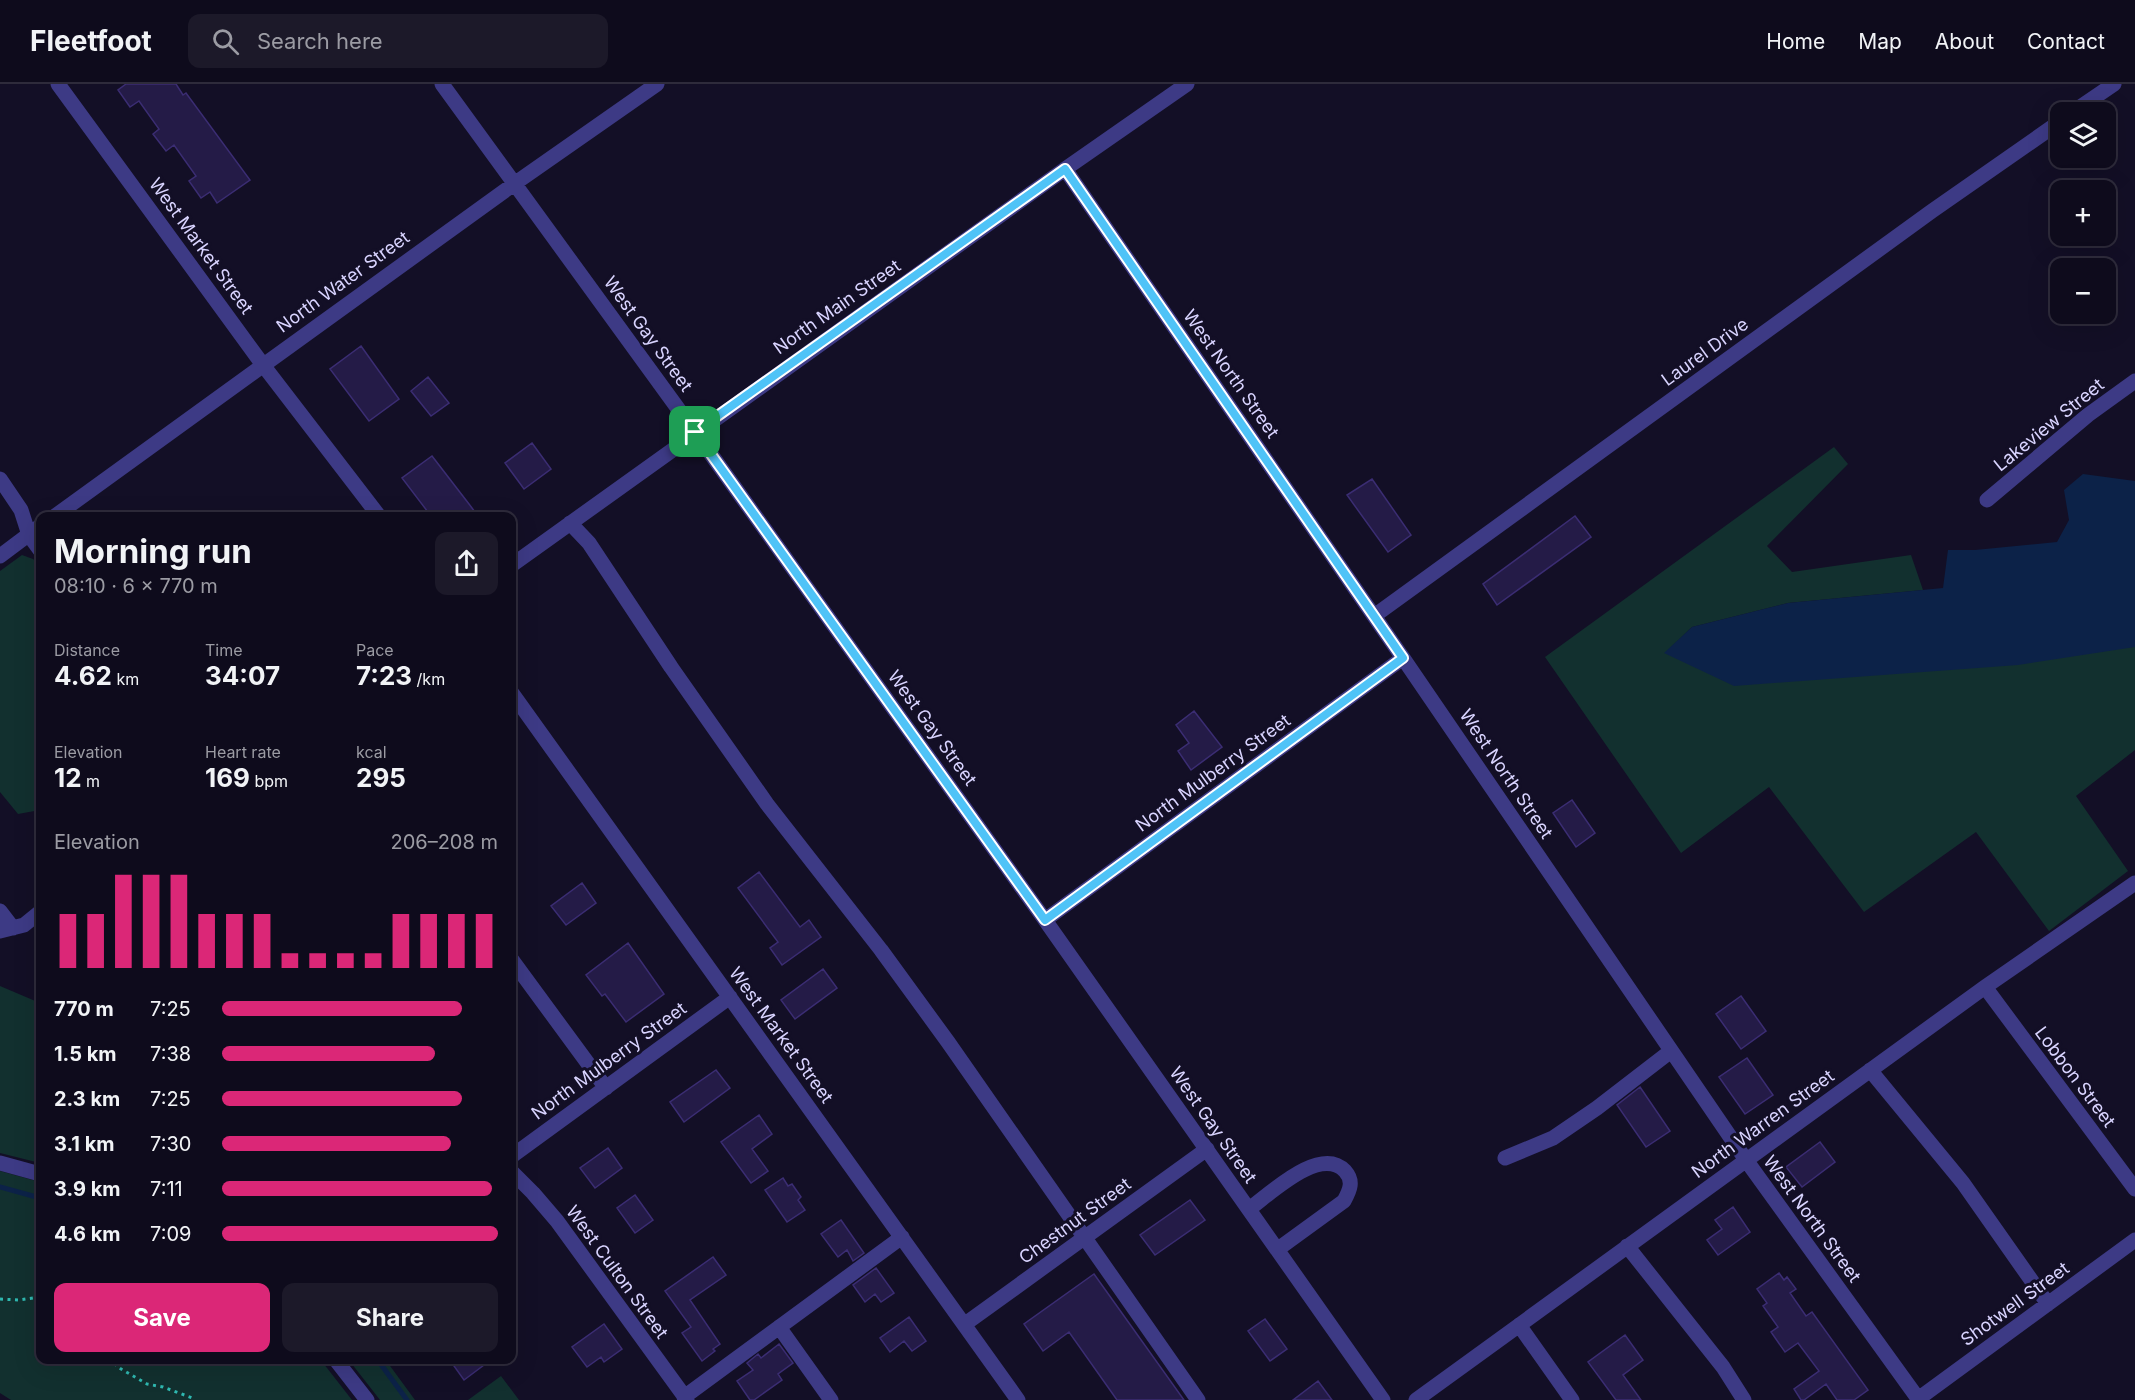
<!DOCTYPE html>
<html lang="en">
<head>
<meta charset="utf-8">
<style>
  body { margin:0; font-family:Inter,sans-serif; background:#1c1929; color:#f1f3f6; height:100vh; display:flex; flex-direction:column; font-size:22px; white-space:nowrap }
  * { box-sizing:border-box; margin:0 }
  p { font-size:20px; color:#9b9ba3 }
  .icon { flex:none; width:33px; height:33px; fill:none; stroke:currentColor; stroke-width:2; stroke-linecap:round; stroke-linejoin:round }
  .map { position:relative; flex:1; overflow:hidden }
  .sheet { position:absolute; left:36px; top:428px; width:480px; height:852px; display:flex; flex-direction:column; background:#0e0b1c; border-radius:12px; box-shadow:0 6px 24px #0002,0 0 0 2px #2e2b3b }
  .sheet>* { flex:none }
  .tools { position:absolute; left:2050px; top:18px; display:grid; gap:12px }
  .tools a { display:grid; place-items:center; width:66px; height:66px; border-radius:12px; background:#0e0b1c; box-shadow:0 6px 24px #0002,0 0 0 2px #2e2b3b; font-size:30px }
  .pin { position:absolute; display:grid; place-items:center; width:51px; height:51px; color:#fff; margin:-26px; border-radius:12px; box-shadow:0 3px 9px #0006 }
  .round { display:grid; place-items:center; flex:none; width:63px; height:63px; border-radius:12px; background:#1c1929 }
  .head { display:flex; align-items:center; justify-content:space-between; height:102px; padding:0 18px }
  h1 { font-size:33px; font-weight:700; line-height:45px }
  .metrics { display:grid; grid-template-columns:repeat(3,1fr); gap:9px; height:102px; padding:6px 18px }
  .metrics div { display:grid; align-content:center }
  .metrics b { font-size:26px; font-weight:700 }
  .metrics small { font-size:16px; font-weight:400 }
  .metrics p { font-size:16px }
  .chart { height:168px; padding:12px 18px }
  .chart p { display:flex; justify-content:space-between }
  .chart svg { width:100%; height:108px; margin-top:6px; stroke:#db2777; stroke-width:6 }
  .cta { display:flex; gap:12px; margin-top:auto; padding:12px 18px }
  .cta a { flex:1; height:69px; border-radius:12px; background:#db2777; color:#fff; font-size:24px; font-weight:700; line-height:69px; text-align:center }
  .cta a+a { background:#1c1929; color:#f1f3f6 }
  ul { padding:0 18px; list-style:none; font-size:20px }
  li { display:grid; grid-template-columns:96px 72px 1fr; align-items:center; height:45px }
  li i { height:15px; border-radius:8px; background:#db2777 }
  header { display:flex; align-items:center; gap:36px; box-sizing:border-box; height:84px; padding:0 30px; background:#0e0b1c; border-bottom:2px solid #2e2b3b }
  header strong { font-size:28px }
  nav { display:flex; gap:33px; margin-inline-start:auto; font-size:21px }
  .search { width:420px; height:54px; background:#1c1929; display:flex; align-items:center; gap:15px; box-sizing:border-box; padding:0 21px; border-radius:12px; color:#9b9ba3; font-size:22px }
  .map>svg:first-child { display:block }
  .green { fill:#12302f }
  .water { fill:#0c2248 }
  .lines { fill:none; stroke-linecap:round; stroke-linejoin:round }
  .stream { stroke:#0c2248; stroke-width:5 }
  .building { fill:#241b47; stroke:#3b2d73; stroke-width:1.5 }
  .path { stroke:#2fb8b0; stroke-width:3; stroke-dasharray:3 4.5; stroke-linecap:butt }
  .minor { stroke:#3d3a85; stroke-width:15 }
  .route-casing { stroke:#fff; stroke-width:12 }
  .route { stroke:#4fc3f7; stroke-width:8 }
  .labels { text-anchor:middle; stroke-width:6; stroke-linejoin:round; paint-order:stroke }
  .street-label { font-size:18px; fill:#d9d4ff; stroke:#130f26 }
</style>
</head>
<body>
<header>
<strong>Fleetfoot</strong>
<div class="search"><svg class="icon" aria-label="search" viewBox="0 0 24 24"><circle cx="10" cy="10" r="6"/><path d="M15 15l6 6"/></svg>Search here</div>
<nav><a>Home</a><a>Map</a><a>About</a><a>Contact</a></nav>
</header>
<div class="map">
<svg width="2135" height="1316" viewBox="0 0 2135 1316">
  <rect width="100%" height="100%" fill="#130f26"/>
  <path class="green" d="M1834,363L1848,380L1767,462L1792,488L1911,471L1923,506L1788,519L1692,543L1665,569L2135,563V666L2076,712L2128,787L2049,847L1976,748L1864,828L1769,703L1681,769L1545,573Z
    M22,471L33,475L40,481V726L18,730L0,708V487Z
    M0,902L40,919V1079L0,1069Z
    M0,1087L40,1098V1275H320L352,1316H11L0,1309Z
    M348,1275H385L415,1316H380Z
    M501,1292L519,1316H468Z"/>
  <path class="water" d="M2083,390L2135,397V563L2018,581L1734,602L1664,569L1692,543L1788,519L1943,504L1948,466H1975L2057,458L2069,436L2064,406Z"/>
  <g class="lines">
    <path class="stream" d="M0,1103L40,1114
      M377,1275L407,1316"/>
  </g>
  <path class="building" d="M126,0H176L183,11L186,9L250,96L217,119L210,108L201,114L189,97L196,92L174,61L166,67L153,50L159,45L139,17L130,23L118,6Z
    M361,262L399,315L369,337L330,285Z
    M428,293L449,319L431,332L411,307Z
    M532,359L551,385L524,405L505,379Z
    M432,372L469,420L478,432H431L402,394Z
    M1372,395L1411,451L1388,468L1347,411Z
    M1575,432L1591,453L1497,521L1483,500Z
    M1194,627L1222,663L1191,686L1178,667L1189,659L1176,641Z
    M1572,716L1595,749L1576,763L1553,729Z
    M759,788L800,843L809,836L821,853L782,881L770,864L778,858L738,804Z
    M582,799L596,819L566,841L551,822Z
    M628,859L664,910L626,938L605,910L602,912L586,891Z
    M823,885L837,904L795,935L781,916Z
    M1741,912L1766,947L1741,965L1716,930Z
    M1747,974L1773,1011L1745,1030L1719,993Z
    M716,986L730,1004L684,1038L670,1018Z
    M1640,1003L1670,1047L1646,1063L1617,1021Z
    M759,1031L772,1050L752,1065L768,1087L751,1099L721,1058Z
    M1820,1058L1835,1078L1802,1103L1786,1083Z
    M608,1064L622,1084L595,1104L580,1084Z
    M783,1094L788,1102L792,1100L801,1113L798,1116L805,1126L787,1138L765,1106Z
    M635,1111L653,1136L635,1149L617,1124Z
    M1190,1116L1205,1136L1155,1171L1140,1151Z
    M1733,1123L1750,1148L1718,1171L1707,1156L1722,1145L1715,1136Z
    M841,1136L864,1169L853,1177L847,1166L838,1173L821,1150Z
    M713,1173L726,1191L690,1216L720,1260L713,1265L715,1267L702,1277L682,1249L691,1243L665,1207Z
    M876,1184L894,1209L881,1218L875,1210L865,1218L853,1201Z
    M1779,1189L1784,1196L1787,1193L1796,1205L1790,1209L1806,1232L1812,1228L1868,1306L1854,1316H1837L1826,1300L1804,1316H1801L1794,1305L1819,1287L1798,1259L1785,1268L1771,1248L1778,1243L1763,1222L1767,1219L1757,1205Z
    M1094,1190L1184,1316H1117L1069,1248L1043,1267L1024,1240Z
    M909,1233L926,1257L912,1267L904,1257L890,1268L880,1254Z
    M1265,1235L1287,1265L1270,1277L1248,1247Z
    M604,1240L622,1265L604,1278L601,1273L587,1283L572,1263Z
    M1625,1251L1643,1276L1623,1291L1641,1316H1616L1588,1278Z
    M779,1260L793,1279L778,1290L782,1296L754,1316H750L737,1297L753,1286L747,1279L758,1270L761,1274Z
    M449,1275H492L464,1296Z
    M1318,1297L1332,1316H1293Z"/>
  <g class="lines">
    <path class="path" d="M0,1215L19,1216L40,1213
      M108,1275L121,1285L147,1300L163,1303L195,1315"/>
    <path class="minor" d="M58,0L263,281L379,432
      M442,0L695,348L1045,836L1383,1316
      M2073,28L2114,0
      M1065,85L1403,574L1746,1076L1919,1316
      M0,395L21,426L29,451L40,466
      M1987,416L2088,331L2135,297
      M55,432L514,100L657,0
      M570,439L589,459L671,583L767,720L881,866L948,958L1198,1316
      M0,472L40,442
      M512,481L1065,85L1187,0
      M1374,532L1932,127L2061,37
      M512,609L1018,1316
      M0,827L13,844
      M1045,836L1403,574
      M0,847L24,841L40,828
      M512,876L606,1004
      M1985,903L2135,1105
      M1870,986L1963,1099L2048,1220
      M512,1072L730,913
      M1505,1074L1553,1054L1597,1024L1671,967
      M0,1079L40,1090
      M512,1088L533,1109L557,1137L687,1316
      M1249,1125C1270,1110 1320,1061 1345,1087C1354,1097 1350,1106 1344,1117L1278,1165
      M1627,1162L1723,1283L1744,1316
      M965,1240L1207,1065
      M1519,1241L1572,1316
      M779,1243L831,1316
      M335,1275L367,1316
      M684,1313L902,1153
      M1918,1315L2135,1156
      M1416,1316L1985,903L2135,799"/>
  </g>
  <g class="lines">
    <defs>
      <path id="route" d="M1065,85L1403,574L1045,836L695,348Z"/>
    </defs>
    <use href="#route" class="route-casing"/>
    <use href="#route" class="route"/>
  </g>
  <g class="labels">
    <g class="street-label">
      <text transform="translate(201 162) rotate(54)" y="6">West Market Street</text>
      <text transform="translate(343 198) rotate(-36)" y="6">North Water Street</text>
      <text transform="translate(837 223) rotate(-35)" y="6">North Main Street</text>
      <text transform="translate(648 250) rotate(54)" y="6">West Gay Street</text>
      <text transform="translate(1705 268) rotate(-36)" y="6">Laurel Drive</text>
      <text transform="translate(1231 290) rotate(55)" y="6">West North Street</text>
      <text transform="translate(2049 341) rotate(-39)" y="6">Lakeview Street</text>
      <text transform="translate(932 644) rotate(54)" y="6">West Gay Street</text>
      <text transform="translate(1213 689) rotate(-36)" y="6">North Mulberry Street</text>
      <text transform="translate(1506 690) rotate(56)" y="6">West North Street</text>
      <text transform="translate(781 951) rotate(54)" y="6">West Market Street</text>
      <text transform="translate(609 977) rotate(-36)" y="6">North Mulberry Street</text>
      <text transform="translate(2075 993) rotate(53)" y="6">Lobbon Street</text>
      <text transform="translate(1763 1040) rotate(-36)" y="6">North Warren Street</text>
      <text transform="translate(1213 1041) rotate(55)" y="6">West Gay Street</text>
      <text transform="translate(1812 1135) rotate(54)" y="6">West North Street</text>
      <text transform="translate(1075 1137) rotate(-36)" y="6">Chestnut Street</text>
      <text transform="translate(617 1188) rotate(54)" y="6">West Culton Street</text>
      <text transform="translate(2015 1220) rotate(-36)" y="6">Shotwell Street</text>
    </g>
  </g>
</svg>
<div class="tools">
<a><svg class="icon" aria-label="layers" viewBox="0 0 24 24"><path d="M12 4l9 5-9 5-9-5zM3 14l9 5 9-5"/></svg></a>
<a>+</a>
<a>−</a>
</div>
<div class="pin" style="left:695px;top:348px;background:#1e9e55"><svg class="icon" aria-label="arrive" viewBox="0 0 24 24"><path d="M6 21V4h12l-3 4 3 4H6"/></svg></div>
<section class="sheet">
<div class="head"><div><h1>Morning run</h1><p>08:10 · 6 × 770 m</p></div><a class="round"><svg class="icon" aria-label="share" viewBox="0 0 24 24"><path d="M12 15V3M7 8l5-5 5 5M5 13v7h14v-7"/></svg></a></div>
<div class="metrics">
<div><p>Distance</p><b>4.62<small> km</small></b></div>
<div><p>Time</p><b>34:07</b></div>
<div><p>Pace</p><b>7:23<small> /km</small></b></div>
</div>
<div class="metrics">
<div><p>Elevation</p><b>12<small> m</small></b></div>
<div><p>Heart rate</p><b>169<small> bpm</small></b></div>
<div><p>kcal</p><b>295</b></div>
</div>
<div class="chart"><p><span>Elevation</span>206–208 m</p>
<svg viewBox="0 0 160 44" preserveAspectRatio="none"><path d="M5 44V22M15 44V22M25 44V6M35 44V6M45 44V6M55 44V22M65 44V22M75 44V22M85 44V38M95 44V38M105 44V38M115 44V38M125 44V22M135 44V22M145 44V22M155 44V22"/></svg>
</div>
<ul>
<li><b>770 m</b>7:25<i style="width:87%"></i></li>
<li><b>1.5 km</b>7:38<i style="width:77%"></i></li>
<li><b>2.3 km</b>7:25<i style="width:87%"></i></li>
<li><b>3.1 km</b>7:30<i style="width:83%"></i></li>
<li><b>3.9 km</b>7:11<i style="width:98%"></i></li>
<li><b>4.6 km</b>7:09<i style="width:100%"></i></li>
</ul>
<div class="cta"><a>Save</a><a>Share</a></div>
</section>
</div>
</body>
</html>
